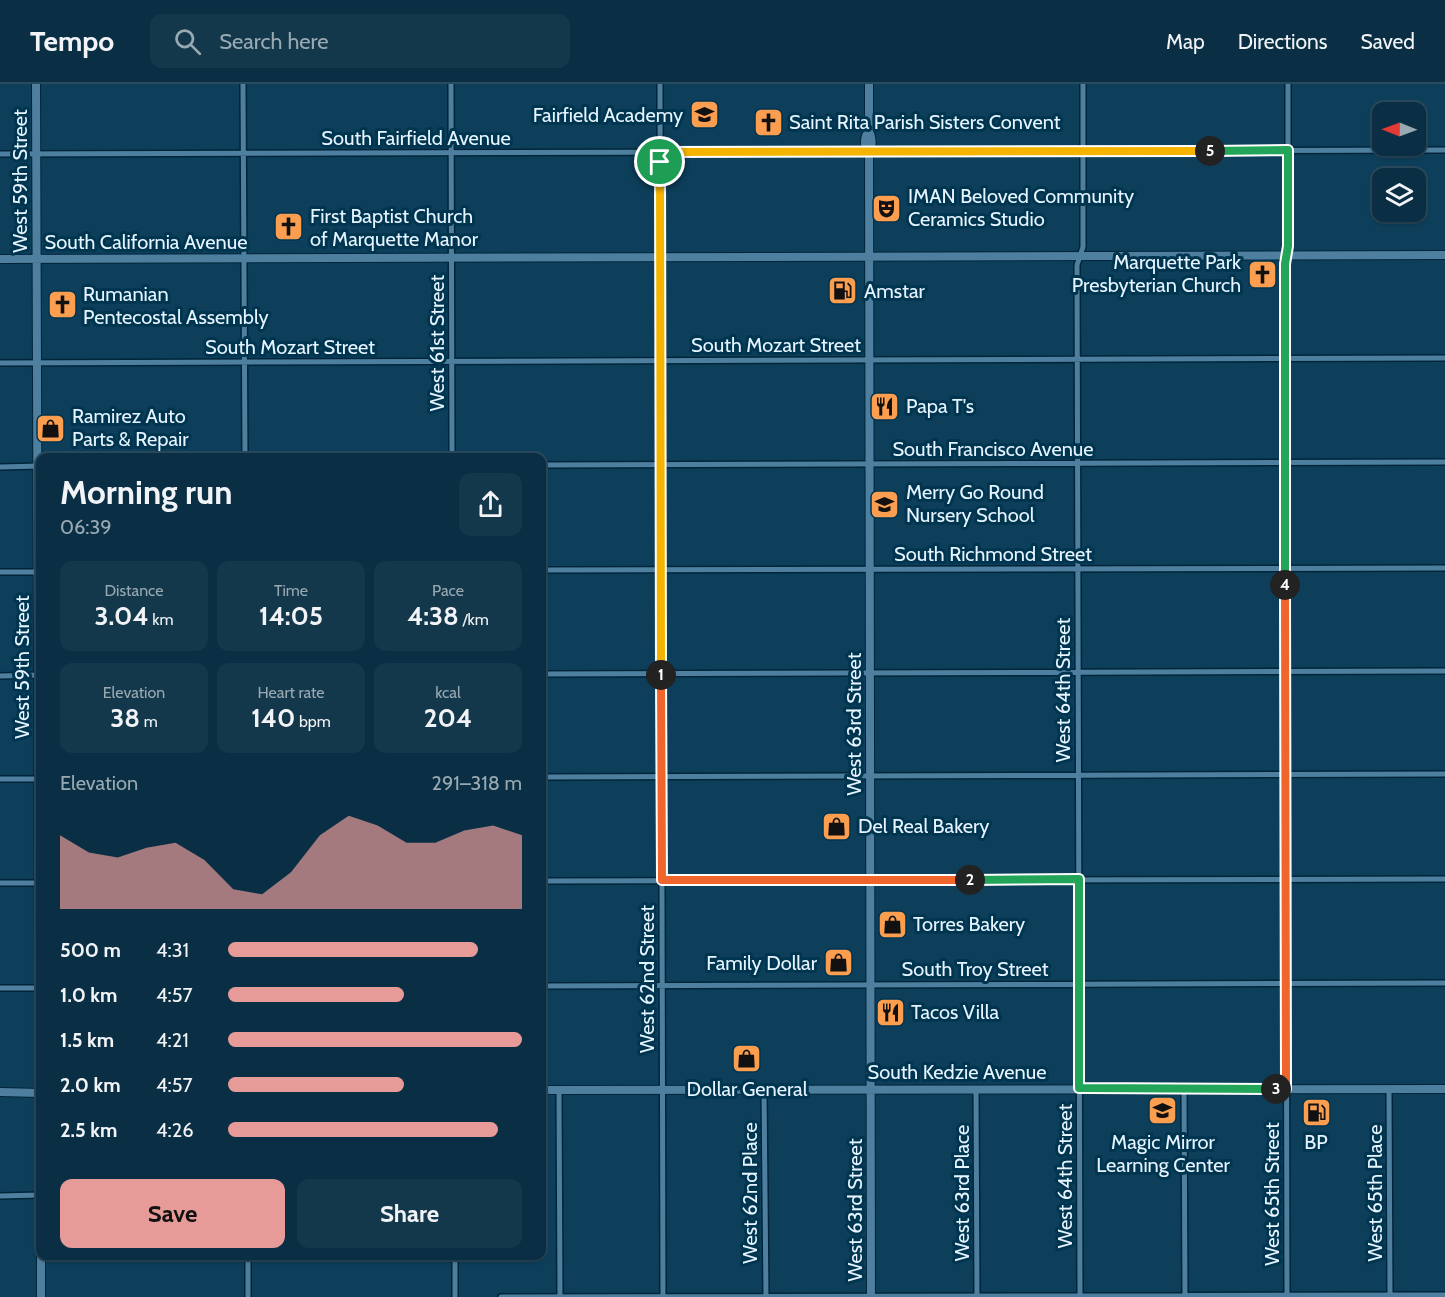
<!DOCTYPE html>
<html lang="en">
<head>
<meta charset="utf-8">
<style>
  body { margin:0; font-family:Cabin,sans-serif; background:#13374b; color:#f1f3f6; height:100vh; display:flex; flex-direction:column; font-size:22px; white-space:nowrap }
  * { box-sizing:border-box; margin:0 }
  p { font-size:20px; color:#99a9b2 }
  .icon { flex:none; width:33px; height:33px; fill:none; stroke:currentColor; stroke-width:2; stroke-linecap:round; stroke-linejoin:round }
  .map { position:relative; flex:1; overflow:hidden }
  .drawer { position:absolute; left:36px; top:369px; width:510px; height:807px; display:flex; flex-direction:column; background:#0a2f44; border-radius:12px; box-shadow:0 2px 4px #0004,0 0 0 2px #2a4a5d }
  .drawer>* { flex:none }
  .needle { width:39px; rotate:271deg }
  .tools { position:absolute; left:1372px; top:18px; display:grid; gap:12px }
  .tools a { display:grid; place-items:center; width:54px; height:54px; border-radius:12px; background:#0a2f44; box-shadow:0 2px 4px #0004,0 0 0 2px #2a4a5d; font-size:30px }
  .pin { position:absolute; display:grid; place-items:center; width:51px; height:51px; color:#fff; margin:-26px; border:3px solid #fff; border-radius:50%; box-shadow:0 2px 6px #0007 }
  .km { position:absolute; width:30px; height:30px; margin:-15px; border-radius:50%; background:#222; color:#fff; font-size:16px; line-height:30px; text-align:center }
  .round { display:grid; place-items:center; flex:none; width:63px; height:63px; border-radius:12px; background:#13374b }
  .head { display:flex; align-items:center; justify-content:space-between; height:102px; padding:0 24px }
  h1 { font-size:33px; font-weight:800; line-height:45px }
  .stats { display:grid; grid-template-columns:repeat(3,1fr); gap:9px; height:102px; padding:6px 24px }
  .stats div { display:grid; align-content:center; border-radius:12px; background:#13374b; text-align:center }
  .stats b { font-size:26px; font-weight:800 }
  .stats small { font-size:16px; font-weight:400 }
  .stats p { font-size:16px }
  .chart { height:168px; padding:12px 24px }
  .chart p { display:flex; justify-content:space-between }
  .chart svg { width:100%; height:108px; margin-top:6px; fill:#e69b98; opacity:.7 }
  .action { display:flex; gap:12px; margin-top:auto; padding:12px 24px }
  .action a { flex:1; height:69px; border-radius:12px; background:#e69b98; color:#111; font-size:24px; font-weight:800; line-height:69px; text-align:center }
  .action a+a { background:#13374b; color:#f1f3f6 }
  ul { padding:0 24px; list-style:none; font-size:20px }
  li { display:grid; grid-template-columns:96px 72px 1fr; align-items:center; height:45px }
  li i { height:15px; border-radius:8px; background:#e69b98 }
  header { display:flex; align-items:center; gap:36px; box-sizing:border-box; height:84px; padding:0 30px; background:#0a2f44; border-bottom:2px solid #2a4a5d }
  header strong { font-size:28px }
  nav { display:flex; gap:33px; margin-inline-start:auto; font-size:21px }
  .search { width:420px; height:54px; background:#13374b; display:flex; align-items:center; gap:15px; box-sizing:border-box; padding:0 21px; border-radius:12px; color:#99a9b2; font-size:22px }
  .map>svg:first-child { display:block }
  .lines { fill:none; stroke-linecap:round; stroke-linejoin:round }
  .street-casing { stroke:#00253a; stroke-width:8 }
  .secondary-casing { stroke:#00253a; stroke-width:10 }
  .street { stroke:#4f7f9e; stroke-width:5 }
  .secondary { stroke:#4f7f9e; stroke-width:8 }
  .split-1-casing { stroke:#fff; stroke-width:12 }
  .split-2-casing { stroke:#fff; stroke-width:12 }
  .split-3-casing { stroke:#fff; stroke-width:12 }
  .split-4-casing { stroke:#fff; stroke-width:12 }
  .split-5-casing { stroke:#fff; stroke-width:12 }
  .split-6-casing { stroke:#fff; stroke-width:12 }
  .split-1 { stroke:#f5b400; stroke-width:8 }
  .split-2 { stroke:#f0652b; stroke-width:8 }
  .split-3 { stroke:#22a559; stroke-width:8 }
  .split-4 { stroke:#f0652b; stroke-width:8 }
  .split-5 { stroke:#22a559; stroke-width:8 }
  .split-6 { stroke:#f5b400; stroke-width:8 }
  .labels { text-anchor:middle; stroke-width:6; stroke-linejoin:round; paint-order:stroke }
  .poi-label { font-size:20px; fill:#e5f4ff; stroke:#003550; text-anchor:start }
  .street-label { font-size:20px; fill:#e5f4ff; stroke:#003550 }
</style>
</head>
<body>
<header>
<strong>Tempo</strong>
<div class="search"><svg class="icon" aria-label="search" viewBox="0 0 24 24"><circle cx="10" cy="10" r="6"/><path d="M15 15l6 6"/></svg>Search here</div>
<nav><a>Map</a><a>Directions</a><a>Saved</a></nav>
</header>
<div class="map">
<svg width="1445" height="1213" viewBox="0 0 1445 1213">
  <rect width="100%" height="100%" fill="#0d3f5b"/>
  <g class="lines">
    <defs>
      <path id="street" d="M243,0L245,374
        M451,0L452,374
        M660,0L663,1213
        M0,70L1445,66
        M0,279L1445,274
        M542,381L1445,378
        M0,383L40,382
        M542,486L1445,484
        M0,488H39
        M542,590L1445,587
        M0,592L39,591
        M542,693L1445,690
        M0,695H40
        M542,797L1445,795
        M0,799H40
        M542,902L1445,899
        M0,904H40
        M764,1005L766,1213
        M976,1005L977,1213
        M1184,1005L1185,1213
        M1389,1005L1390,1213
        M559,1006L560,1213
        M0,1112L40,1111
        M248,1172V1213
        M455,1172V1213
        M501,1213L1445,1211
        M1080,1213L1077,181L1083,163V0
        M1287,1213L1285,180L1288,163V0"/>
      <path id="secondary" d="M36,0L40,1165
        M869,0V47C872,53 873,62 869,68L871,1213
        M869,68L865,65C865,57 864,53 869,47
        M0,175L1445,171
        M542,1006L1445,1005
        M0,1008L40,1009
        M41,1172V1213"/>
    </defs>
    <use href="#street" class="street-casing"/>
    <use href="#secondary" class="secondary-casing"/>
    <use href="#street" class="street"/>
    <use href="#secondary" class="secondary"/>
  </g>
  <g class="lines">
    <defs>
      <path id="split-1" d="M660,78L661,591"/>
      <path id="split-2" d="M661,591L662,796H970"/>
      <path id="split-3" d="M970,796L1079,795V1004L1276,1005"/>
      <path id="split-4" d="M1276,1005H1286L1285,501"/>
      <path id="split-5" d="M1210,67L1288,66V162L1285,180V501"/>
      <path id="split-6" d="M660,78V68L1210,67"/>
    </defs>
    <use href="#split-1" class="split-1-casing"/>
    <use href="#split-2" class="split-2-casing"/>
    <use href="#split-3" class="split-3-casing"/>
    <use href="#split-4" class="split-4-casing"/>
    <use href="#split-5" class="split-5-casing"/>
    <use href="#split-6" class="split-6-casing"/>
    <use href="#split-1" class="split-1"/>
    <use href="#split-2" class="split-2"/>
    <use href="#split-3" class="split-3"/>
    <use href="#split-4" class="split-4"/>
    <use href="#split-5" class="split-5"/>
    <use href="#split-6" class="split-6"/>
  </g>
  <defs>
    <symbol id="school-square" viewBox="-11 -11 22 22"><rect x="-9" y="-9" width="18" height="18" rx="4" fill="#fb9e50" stroke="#003550"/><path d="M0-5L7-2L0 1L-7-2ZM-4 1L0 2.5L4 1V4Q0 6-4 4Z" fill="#111"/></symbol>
    <symbol id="church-square" viewBox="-11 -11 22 22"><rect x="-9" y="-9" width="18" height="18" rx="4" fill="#fb9e50" stroke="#003550"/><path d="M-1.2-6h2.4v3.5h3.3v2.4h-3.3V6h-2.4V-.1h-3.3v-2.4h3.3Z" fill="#111"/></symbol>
    <symbol id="theatre-square" viewBox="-11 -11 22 22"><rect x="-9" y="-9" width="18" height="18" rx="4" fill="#fb9e50" stroke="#003550"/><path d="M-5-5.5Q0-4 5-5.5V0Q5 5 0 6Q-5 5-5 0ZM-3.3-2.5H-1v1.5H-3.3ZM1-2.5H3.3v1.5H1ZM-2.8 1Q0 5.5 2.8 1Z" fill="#111"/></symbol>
    <symbol id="fuel-square" viewBox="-11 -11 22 22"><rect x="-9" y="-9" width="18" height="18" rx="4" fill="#fb9e50" stroke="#003550"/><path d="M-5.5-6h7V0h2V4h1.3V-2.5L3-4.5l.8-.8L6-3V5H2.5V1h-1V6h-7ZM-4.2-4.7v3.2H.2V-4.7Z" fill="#111"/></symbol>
    <symbol id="restaurant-square" viewBox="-11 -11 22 22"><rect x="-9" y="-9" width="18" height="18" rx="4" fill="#fb9e50" stroke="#003550"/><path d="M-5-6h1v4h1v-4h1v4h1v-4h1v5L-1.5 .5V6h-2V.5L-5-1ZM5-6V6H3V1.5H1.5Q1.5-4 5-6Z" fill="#111"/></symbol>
    <symbol id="shop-square" viewBox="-11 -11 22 22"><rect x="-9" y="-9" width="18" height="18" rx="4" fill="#fb9e50" stroke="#003550"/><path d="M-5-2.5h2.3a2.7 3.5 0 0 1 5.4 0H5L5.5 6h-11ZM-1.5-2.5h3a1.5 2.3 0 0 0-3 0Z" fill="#111"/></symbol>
  </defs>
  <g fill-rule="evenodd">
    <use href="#school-square" x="688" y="14" width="33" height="33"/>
    <use href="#church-square" x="752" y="22" width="33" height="33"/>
    <use href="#theatre-square" x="870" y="108" width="33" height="33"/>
    <use href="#church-square" x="272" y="126" width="33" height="33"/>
    <use href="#church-square" x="1246" y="174" width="33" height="33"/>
    <use href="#fuel-square" x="826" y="190" width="33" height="33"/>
    <use href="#church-square" x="46" y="204" width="33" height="33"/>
    <use href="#restaurant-square" x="868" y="306" width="33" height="33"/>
    <use href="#shop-square" x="34" y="328" width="33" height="33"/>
    <use href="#school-square" x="868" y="404" width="33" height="33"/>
    <use href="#shop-square" x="820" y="726" width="33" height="33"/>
    <use href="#shop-square" x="876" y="824" width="33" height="33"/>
    <use href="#shop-square" x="822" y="862" width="33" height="33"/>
    <use href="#restaurant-square" x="874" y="912" width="33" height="33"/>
    <use href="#shop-square" x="730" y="958" width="33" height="33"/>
    <use href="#school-square" x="1146" y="1010" width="33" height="33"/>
    <use href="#fuel-square" x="1300" y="1012" width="33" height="33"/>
  </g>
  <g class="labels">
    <g class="poi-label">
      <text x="683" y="38" text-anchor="end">Fairfield Academy</text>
      <text x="789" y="45">Saint Rita Parish Sisters Convent</text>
      <text x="908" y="119">IMAN Beloved Community<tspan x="908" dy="23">Ceramics Studio</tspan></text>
      <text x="310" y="139">First Baptist Church<tspan x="310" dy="23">of Marquette Manor</tspan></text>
      <text x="1241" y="185" text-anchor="end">Marquette Park<tspan x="1241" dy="23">Presbyterian Church</tspan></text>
      <text x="864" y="214">Amstar</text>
      <text x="83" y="217">Rumanian<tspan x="83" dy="23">Pentecostal Assembly</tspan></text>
      <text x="906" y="329">Papa T's</text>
      <text x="72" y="339">Ramirez Auto<tspan x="72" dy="23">Parts &amp; Repair</tspan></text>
      <text x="906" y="415">Merry Go Round<tspan x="906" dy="23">Nursery School</tspan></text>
      <text x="858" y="749">Del Real Bakery</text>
      <text x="913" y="847">Torres Bakery</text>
      <text x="817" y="886" text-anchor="end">Family Dollar</text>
      <text x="911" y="935">Tacos Villa</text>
      <text x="747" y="1012" text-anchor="middle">Dollar General</text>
      <text x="1163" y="1065" text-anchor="middle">Magic Mirror<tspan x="1163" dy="23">Learning Center</tspan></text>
      <text x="1316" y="1065" text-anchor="middle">BP</text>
    </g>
    <g class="street-label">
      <text x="416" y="61">South Fairfield Avenue</text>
      <text transform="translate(20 97) rotate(-90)" y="7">West 59th Street</text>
      <text x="146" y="165">South California Avenue</text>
      <text transform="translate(437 259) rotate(-90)" y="7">West 61st Street</text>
      <text x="776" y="268">South Mozart Street</text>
      <text x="290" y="270">South Mozart Street</text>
      <text x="993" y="372">South Francisco Avenue</text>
      <text x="993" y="477">South Richmond Street</text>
      <text transform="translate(22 583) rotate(-90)" y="7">West 59th Street</text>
      <text transform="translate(1063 606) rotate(-90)" y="7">West 64th Street</text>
      <text transform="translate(854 640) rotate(-90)" y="7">West 63rd Street</text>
      <text x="975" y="892">South Troy Street</text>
      <text transform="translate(647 895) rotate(-90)" y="7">West 62nd Street</text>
      <text x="957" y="995">South Kedzie Avenue</text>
      <text transform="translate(1065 1092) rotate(-90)" y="7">West 64th Street</text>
      <text transform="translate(750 1109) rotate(-90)" y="7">West 62nd Place</text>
      <text transform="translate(962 1109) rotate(-90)" y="7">West 63rd Place</text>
      <text transform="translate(1375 1109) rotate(-90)" y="7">West 65th Place</text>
      <text transform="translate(1272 1110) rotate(-90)" y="7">West 65th Street</text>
      <text transform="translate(855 1126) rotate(-90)" y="7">West 63rd Street</text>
    </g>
  </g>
</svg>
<div class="tools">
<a><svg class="needle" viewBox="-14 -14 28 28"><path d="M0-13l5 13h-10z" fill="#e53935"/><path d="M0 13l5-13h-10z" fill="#99a9b2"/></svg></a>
<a><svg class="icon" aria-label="layers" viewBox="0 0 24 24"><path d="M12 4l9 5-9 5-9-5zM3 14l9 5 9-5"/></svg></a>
</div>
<div class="pin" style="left:660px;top:78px;background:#1e9e55"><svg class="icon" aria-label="arrive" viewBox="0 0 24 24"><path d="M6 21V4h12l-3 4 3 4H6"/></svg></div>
<b class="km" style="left:661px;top:591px">1</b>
<b class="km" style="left:970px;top:796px">2</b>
<b class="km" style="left:1276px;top:1005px">3</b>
<b class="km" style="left:1285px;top:501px">4</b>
<b class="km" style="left:1210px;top:67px">5</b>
<section class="drawer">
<div class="head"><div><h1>Morning run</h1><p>06:39</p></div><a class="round"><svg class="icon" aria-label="share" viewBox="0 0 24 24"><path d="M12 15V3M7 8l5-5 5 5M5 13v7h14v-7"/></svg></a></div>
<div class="stats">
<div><p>Distance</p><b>3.04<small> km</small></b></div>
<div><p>Time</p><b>14:05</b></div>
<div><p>Pace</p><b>4:38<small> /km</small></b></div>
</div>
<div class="stats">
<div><p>Elevation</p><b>38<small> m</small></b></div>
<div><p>Heart rate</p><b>140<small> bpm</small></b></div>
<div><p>kcal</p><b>204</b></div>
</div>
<div class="chart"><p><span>Elevation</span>291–318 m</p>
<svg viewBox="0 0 160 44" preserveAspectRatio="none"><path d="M0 44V14L10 21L20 23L30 19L40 17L50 24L60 36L70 38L80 29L90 14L100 6L110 10L120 17L130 17L140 12L150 10L160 14V44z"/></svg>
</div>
<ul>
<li><b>500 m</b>4:31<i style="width:85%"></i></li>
<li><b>1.0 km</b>4:57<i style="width:60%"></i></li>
<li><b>1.5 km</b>4:21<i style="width:100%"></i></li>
<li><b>2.0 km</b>4:57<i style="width:60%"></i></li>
<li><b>2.5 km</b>4:26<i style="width:92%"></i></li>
</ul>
<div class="action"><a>Save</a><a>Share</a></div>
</section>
</div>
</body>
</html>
